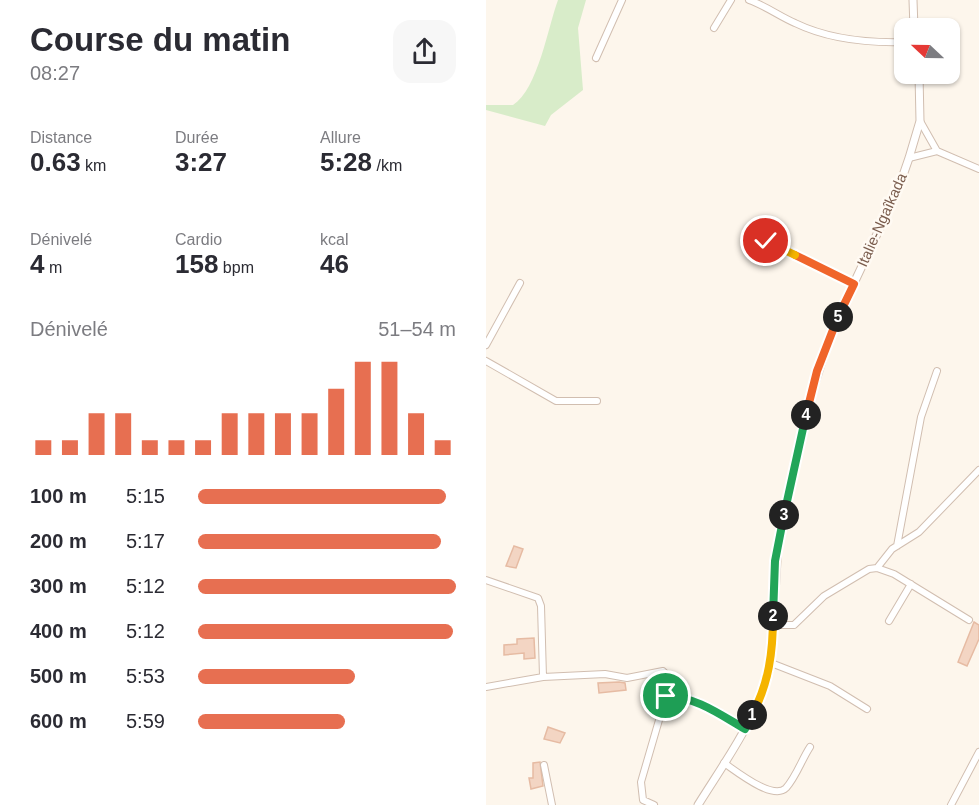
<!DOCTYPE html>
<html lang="fr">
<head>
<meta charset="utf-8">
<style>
  body { margin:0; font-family:Arial,sans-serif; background:#f7f7f7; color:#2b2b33; height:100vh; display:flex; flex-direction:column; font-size:22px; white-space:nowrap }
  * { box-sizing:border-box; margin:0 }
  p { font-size:20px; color:#7c7c81 }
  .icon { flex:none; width:33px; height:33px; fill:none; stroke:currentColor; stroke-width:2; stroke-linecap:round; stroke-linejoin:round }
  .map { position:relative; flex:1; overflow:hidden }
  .details { display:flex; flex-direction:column; background:#fff; width:486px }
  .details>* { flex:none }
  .needle { width:39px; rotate:292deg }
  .buttons { position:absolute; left:408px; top:18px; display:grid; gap:12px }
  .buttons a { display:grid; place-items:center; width:66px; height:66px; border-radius:12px; background:#fff; box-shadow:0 2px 4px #0004; font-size:30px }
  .pin { position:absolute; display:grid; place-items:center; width:51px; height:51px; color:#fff; margin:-26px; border:3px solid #fff; border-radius:50%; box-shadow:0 2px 6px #0007 }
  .km { position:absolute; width:30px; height:30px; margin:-15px; border-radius:50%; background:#222; color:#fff; font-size:16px; line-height:30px; text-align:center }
  .round { display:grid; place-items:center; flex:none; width:63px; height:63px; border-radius:18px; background:#f7f7f7 }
  .overview { display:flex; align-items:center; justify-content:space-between; height:102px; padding:0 30px }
  h1 { font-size:33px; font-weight:600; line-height:45px }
  .figures { display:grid; grid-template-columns:repeat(3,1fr); gap:9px; height:102px; padding:6px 30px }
  .figures div { display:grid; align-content:center }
  .figures b { font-size:26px; font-weight:600 }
  .figures small { font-size:16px; font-weight:400 }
  .figures p { font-size:16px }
  .chart { height:168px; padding:12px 30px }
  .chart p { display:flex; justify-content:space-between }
  .chart svg { width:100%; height:108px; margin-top:6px; stroke:#e76f51; stroke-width:6 }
  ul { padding:0 30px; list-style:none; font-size:20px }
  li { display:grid; grid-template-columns:96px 72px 1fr; align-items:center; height:45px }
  li i { height:15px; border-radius:8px; background:#e76f51 }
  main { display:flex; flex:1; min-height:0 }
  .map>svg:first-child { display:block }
  .green { fill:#d8ecc9 }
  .building { fill:#f3d5c3; stroke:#e6bba3; stroke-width:1.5 }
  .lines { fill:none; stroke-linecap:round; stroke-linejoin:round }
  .minor-casing { stroke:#d1beb0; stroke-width:8 }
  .tertiary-casing { stroke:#d1beb0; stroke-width:9 }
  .minor { stroke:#fff; stroke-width:6 }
  .tertiary { stroke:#fff; stroke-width:7 }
  .split-1-casing { stroke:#fff; stroke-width:12 }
  .split-2-casing { stroke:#fff; stroke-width:12 }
  .split-3-casing { stroke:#fff; stroke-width:12 }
  .split-4-casing { stroke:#fff; stroke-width:12 }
  .split-5-casing { stroke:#fff; stroke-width:12 }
  .split-6-casing { stroke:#fff; stroke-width:12 }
  .split-7-casing { stroke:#fff; stroke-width:12 }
  .split-1 { stroke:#22a559; stroke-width:8 }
  .split-2 { stroke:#f5b400; stroke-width:8 }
  .split-3 { stroke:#22a559; stroke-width:8 }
  .split-4 { stroke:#22a559; stroke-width:8 }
  .split-5 { stroke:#f0652b; stroke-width:8 }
  .split-6 { stroke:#f0652b; stroke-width:8 }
  .split-7 { stroke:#f5b400; stroke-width:8 }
  .labels { text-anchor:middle; stroke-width:5; stroke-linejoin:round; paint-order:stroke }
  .street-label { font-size:15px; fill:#7a5c4d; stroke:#fffaf3 }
</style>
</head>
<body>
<main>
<section class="details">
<div class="overview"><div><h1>Course du matin</h1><p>08:27</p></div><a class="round"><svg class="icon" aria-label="share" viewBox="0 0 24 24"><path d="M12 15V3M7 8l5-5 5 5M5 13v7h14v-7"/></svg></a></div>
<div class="figures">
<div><p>Distance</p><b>0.63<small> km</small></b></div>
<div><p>Durée</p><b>3:27</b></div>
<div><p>Allure</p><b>5:28<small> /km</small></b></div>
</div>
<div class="figures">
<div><p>Dénivelé</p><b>4<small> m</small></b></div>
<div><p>Cardio</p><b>158<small> bpm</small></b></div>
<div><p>kcal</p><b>46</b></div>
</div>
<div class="chart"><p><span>Dénivelé</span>51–54 m</p>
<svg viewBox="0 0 160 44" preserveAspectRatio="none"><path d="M5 44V38M15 44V38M25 44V27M35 44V27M45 44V38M55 44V38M65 44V38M75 44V27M85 44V27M95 44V27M105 44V27M115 44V17M125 44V6M135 44V6M145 44V27M155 44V38"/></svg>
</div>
<ul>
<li><b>100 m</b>5:15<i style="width:96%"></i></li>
<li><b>200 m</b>5:17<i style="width:94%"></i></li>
<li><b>300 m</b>5:12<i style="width:100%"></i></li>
<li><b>400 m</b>5:12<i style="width:99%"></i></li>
<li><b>500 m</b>5:53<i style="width:61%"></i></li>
<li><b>600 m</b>5:59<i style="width:57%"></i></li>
</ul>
</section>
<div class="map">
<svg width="493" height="805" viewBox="0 0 493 805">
  <rect width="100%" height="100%" fill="#fdf6ec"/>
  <path class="green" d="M72,0H100L92,28L97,90L65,115L59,126L0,110V105H27C52,89 62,27 72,0Z"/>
  <path class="building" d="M28,546L37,549L30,568L20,566Z
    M488,622L493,625V639L481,666L472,662Z
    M48,638L49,658L38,659V653L18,655V645L31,644V639Z
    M133,682L139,683L140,690L113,693L112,683Z
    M62,727L79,733L74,743L58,739Z
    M54,762L57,786L45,789L43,778H47V763Z"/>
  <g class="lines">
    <defs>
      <path id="minor" d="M263,0C280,6 293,16 309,23C342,39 382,43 418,42
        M228,28L245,0
        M110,58L136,0
        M434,121L451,151L493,169
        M423,158L451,151
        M281,241L368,284
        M0,345L34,283
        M0,361L70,401H111
        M411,546L435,417L451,371
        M391,568L406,549L433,532L493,470
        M0,580L52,598L55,606L57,677
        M403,621L425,584
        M287,625H308L338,596L383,569L391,568L408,574L483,620
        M285,663L344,686L381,709
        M0,687L57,677L119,674L141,678L177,671L179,673L180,696L155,782L157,800L168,805
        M180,696C210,696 233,714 259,729
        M238,763C250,771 287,801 300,788C310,777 316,759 324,747
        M58,765L66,805
        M465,805L493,752"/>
      <path id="tertiary" d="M427,0L428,28
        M212,805C240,760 273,716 285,663L292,543L325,395L347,328L413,187L423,158L434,121L433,74"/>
    </defs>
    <use href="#minor" class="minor-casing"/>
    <use href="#tertiary" class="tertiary-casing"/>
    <use href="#minor" class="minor"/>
    <use href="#tertiary" class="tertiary"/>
  </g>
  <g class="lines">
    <defs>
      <path id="split-1" d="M180,696C210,697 233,714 259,729L266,715"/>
      <path id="split-2" d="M266,715C283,683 287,652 287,616"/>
      <path id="split-3" d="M287,616L289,561L298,515"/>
      <path id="split-4" d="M298,515L320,415"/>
      <path id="split-5" d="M320,415L331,371L352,317"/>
      <path id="split-6" d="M309,255L368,284L352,317"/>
      <path id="split-7" d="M280,241L309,255"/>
    </defs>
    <use href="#split-1" class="split-1-casing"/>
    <use href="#split-2" class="split-2-casing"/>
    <use href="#split-3" class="split-3-casing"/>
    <use href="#split-4" class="split-4-casing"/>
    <use href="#split-5" class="split-5-casing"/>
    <use href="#split-6" class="split-6-casing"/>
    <use href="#split-7" class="split-7-casing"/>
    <use href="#split-1" class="split-1"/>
    <use href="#split-2" class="split-2"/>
    <use href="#split-3" class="split-3"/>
    <use href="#split-4" class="split-4"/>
    <use href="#split-5" class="split-5"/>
    <use href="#split-6" class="split-6"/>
    <use href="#split-7" class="split-7"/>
  </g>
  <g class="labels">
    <g class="street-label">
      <text transform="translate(396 220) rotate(-66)" y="5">Italie-Ngaîkada</text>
    </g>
  </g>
</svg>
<div class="buttons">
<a><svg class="needle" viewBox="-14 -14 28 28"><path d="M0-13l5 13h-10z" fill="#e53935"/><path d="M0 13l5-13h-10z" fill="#7c7c81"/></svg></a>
</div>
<div class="pin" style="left:180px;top:696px;background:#1e9e55"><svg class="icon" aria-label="arrive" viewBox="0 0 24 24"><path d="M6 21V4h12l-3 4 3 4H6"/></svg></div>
<div class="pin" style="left:280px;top:241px;background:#d93025"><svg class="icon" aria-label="check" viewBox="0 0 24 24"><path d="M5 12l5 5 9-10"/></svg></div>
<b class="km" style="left:266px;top:715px">1</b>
<b class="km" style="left:287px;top:616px">2</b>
<b class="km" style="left:298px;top:515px">3</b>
<b class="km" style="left:320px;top:415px">4</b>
<b class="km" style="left:352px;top:317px">5</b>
</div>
</main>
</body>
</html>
